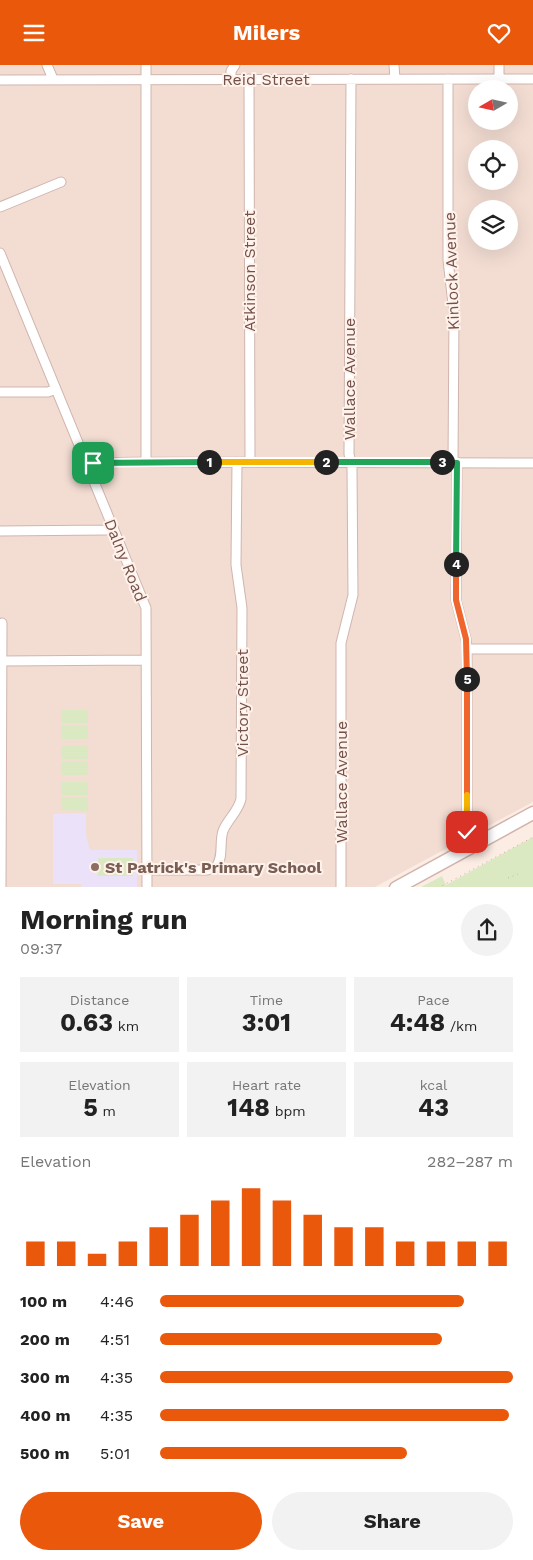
<!DOCTYPE html>
<html lang="en">
<head>
<meta charset="utf-8">
<style>
  body { margin:0; font-family:"Work Sans",sans-serif; background:#f2f2f2; color:#222; height:100vh; display:flex; flex-direction:column; font-size:19px; white-space:nowrap }
  * { box-sizing:border-box; margin:0 }
  p { font-size:16px; color:#767676 }
  .icon { flex:none; width:28px; height:28px; fill:none; stroke:currentColor; stroke-width:2; stroke-linecap:round; stroke-linejoin:round }
  .map { position:relative; height:822px; overflow:hidden }
  .details { display:flex; flex-direction:column; background:#fff; flex:1 }
  .details>* { flex:none }
  .needle { width:32px; rotate:261deg }
  .tools { position:absolute; left:468px; top:15px; display:grid; gap:10px }
  .tools a { display:grid; place-items:center; width:50px; height:50px; border-radius:50%; background:#fff; box-shadow:0 5px 20px #0002; font-size:25px }
  .pin { position:absolute; display:grid; place-items:center; width:42px; height:42px; color:#fff; margin:-21px; border-radius:10px; box-shadow:0 2px 8px #0006 }
  .km { position:absolute; width:25px; height:25px; margin:-12px; border-radius:50%; background:#222; color:#fff; font-size:14px; line-height:25px; text-align:center }
  .round { display:grid; place-items:center; flex:none; width:52px; height:52px; border-radius:26px; background:#f2f2f2 }
  .headline { display:flex; align-items:center; justify-content:space-between; height:85px; padding:0 20px }
  h1 { font-size:28px; font-weight:700; line-height:38px }
  .stats { display:grid; grid-template-columns:repeat(3,1fr); gap:8px; height:85px; padding:5px 20px }
  .stats div { display:grid; align-content:center; border-radius:0px; background:#f2f2f2; text-align:center }
  .stats b { font-size:25px; font-weight:700 }
  .stats small { font-size:14px; font-weight:400 }
  .stats p { font-size:14px }
  .chart { height:140px; padding:10px 20px }
  .chart p { display:flex; justify-content:space-between }
  .chart svg { width:100%; height:90px; margin-top:5px; stroke:#ea580c; stroke-width:6 }
  .button { display:flex; gap:10px; margin-top:auto; padding:10px 20px }
  .button a { flex:1; height:58px; border-radius:30px; background:#ea580c; color:#fff; font-size:20px; font-weight:700; line-height:58px; text-align:center }
  .button a+a { background:#f2f2f2; color:#222 }
  ul { padding:0 20px; list-style:none; font-size:16px }
  li { display:grid; grid-template-columns:80px 60px 1fr; align-items:center; height:38px }
  li i { height:12px; border-radius:6px; background:#ea580c }
  header { display:flex; justify-content:space-between; align-items:center; height:65px; padding:0 20px; background:#ea580c; color:#fff; font-size:22px; font-weight:700 }
  .map>svg:first-child { display:block }
  .residential { fill:#f3ddd3; fill-rule:evenodd }
  .education { fill:#ebe1f8 }
  .green { fill:#dbe9c3 }
  .lines { fill:none; stroke-linecap:round; stroke-linejoin:round }
  .street-casing { stroke:#cfb5ae; stroke-width:11 }
  .secondary-casing { stroke:#d2b4ab; stroke-width:15 }
  .path { stroke:#d6a89f; stroke-width:1; stroke-dasharray:1 4; stroke-linecap:butt }
  .street { stroke:#fff; stroke-width:9 }
  .secondary { stroke:#fff; stroke-width:12 }
  .split-1-casing { stroke:#fff; stroke-width:10 }
  .split-2-casing { stroke:#fff; stroke-width:10 }
  .split-3-casing { stroke:#fff; stroke-width:10 }
  .split-4-casing { stroke:#fff; stroke-width:10 }
  .split-5-casing { stroke:#fff; stroke-width:10 }
  .split-6-casing { stroke:#fff; stroke-width:10 }
  .split-7-casing { stroke:#fff; stroke-width:10 }
  .split-1 { stroke:#22a559; stroke-width:6 }
  .split-2 { stroke:#f5b400; stroke-width:6 }
  .split-3 { stroke:#22a559; stroke-width:6 }
  .split-4 { stroke:#22a559; stroke-width:6 }
  .split-5 { stroke:#f0652b; stroke-width:6 }
  .split-6 { stroke:#f0652b; stroke-width:6 }
  .split-7 { stroke:#f5b400; stroke-width:6 }
  .education-dot { fill:#8d6e63; stroke:#fff2ea; stroke-width:2 }
  .labels { text-anchor:middle; stroke-width:4; stroke-linejoin:round; paint-order:stroke }
  .street-label { font-size:16px; fill:#74504a; stroke:#fff2ea }
  .education-label { font-size:16px; font-weight:bold; fill:#785e54; stroke:#fff2ea; text-anchor:start }
</style>
</head>
<body>
<header><svg class="icon" aria-label="menu" viewBox="0 0 24 24"><path d="M4 6h16M4 12h16M4 18h16"/></svg>Milers<svg class="icon" aria-label="heart" viewBox="0 0 24 24"><path d="M12 20l-8-8c-3-5 5-10 8-4 3-6 11-1 8 4z"/></svg></header>
<div class="map">
<svg width="533" height="823" viewBox="0 0 533 823">
  <rect width="100%" height="100%" fill="#fcede4"/>
  <path class="residential" d="M0,0H533V737L375,822L0,823ZM476,24H509V56H476ZM476,84H509V116H476ZM476,144H509V176H476Z"/>
  <path class="education" d="M86,748V770L90,785H137V822L81,823V819H53V749Z"/>
  <path class="green" d="M61,645H88V658H61Z
    M61,661H88V674H61Z
    M61,681H88V694H61Z
    M61,697H88V710H61Z
    M61,717H88V730H61Z
    M61,733H88V746L61,745Z
    M533,772V822H421L442,811L446,820Z
    M98,793H133V811H98Z"/>
  <g class="lines">
    <defs>
      <path id="street" d="M47,0L53,14
        M146,0V397
        M394,0L395,14
        M499,0V14
        M231,14V6L235,0
        M249,14L250,397
        M448,14V195L454,248L453,398
        M0,15L533,14
        M0,142L61,117
        M0,188L146,543L147,823
        M0,327H48L56,324
        M457,397L456,535L466,574L467,584V767L468,775L471,782
        M88,401L95,398L146,397L533,398
        M0,466L106,465L113,462
        M467,584H533
        M2,596L146,595
        M147,805H207L216,802C224,791 219,778 223,766C227,755 238,747 241,734L242,543L236,500L237,397
        M1,823L2,558
        M341,823V578L353,530L352,402L349,389L351,14"/>
      <path id="secondary" d="M396,823L533,748"/>
    </defs>
    <use href="#street" class="street-casing"/>
    <use href="#secondary" class="secondary-casing"/>
    <path class="path" d="M508,813L518,809
      M438,823L533,772"/>
    <use href="#street" class="street"/>
    <use href="#secondary" class="secondary"/>
  </g>
  <g class="lines">
    <defs>
      <path id="split-1" d="M93,398L209,397"/>
      <path id="split-2" d="M209,397H326"/>
      <path id="split-3" d="M326,397H442"/>
      <path id="split-4" d="M442,397L457,398L456,499"/>
      <path id="split-5" d="M456,499V535L466,574L467,614"/>
      <path id="split-6" d="M467,614V730"/>
      <path id="split-7" d="M467,730V767"/>
    </defs>
    <use href="#split-1" class="split-1-casing"/>
    <use href="#split-2" class="split-2-casing"/>
    <use href="#split-3" class="split-3-casing"/>
    <use href="#split-4" class="split-4-casing"/>
    <use href="#split-5" class="split-5-casing"/>
    <use href="#split-6" class="split-6-casing"/>
    <use href="#split-7" class="split-7-casing"/>
    <use href="#split-1" class="split-1"/>
    <use href="#split-2" class="split-2"/>
    <use href="#split-3" class="split-3"/>
    <use href="#split-4" class="split-4"/>
    <use href="#split-5" class="split-5"/>
    <use href="#split-6" class="split-6"/>
    <use href="#split-7" class="split-7"/>
  </g>
  <circle class="education-dot" cx="95" cy="802" r="5"/>
  <g class="labels">
    <g class="street-label">
      <text x="266" y="20">Reid Street</text>
      <text transform="translate(249 206) rotate(-90)" y="6">Atkinson Street</text>
      <text transform="translate(451 206) rotate(-92)" y="6">Kinlock Avenue</text>
      <text transform="translate(349 314) rotate(-90)" y="6">Wallace Avenue</text>
      <text transform="translate(126 495) rotate(68)" y="6">Dalny Road</text>
      <text transform="translate(242 638) rotate(-90)" y="6">Victory Street</text>
      <text transform="translate(341 717) rotate(-90)" y="6">Wallace Avenue</text>
    </g>
    <g class="education-label">
      <text x="105" y="808">St Patrick's Primary School</text>
    </g>
  </g>
</svg>
<div class="tools">
<a><svg class="needle" viewBox="-14 -14 28 28"><path d="M0-13l5 13h-10z" fill="#e53935"/><path d="M0 13l5-13h-10z" fill="#767676"/></svg></a>
<a><svg class="icon" aria-label="locate" viewBox="0 0 24 24"><circle cx="12" cy="12" r="6"/><path d="M12 2v4M12 18v4M2 12h4M18 12h4"/></svg></a>
<a><svg class="icon" aria-label="layers" viewBox="0 0 24 24"><path d="M12 4l9 5-9 5-9-5zM3 14l9 5 9-5"/></svg></a>
</div>
<div class="pin" style="left:93px;top:398px;background:#1e9e55"><svg class="icon" aria-label="arrive" viewBox="0 0 24 24"><path d="M6 21V4h12l-3 4 3 4H6"/></svg></div>
<div class="pin" style="left:467px;top:767px;background:#d93025"><svg class="icon" aria-label="check" viewBox="0 0 24 24"><path d="M5 12l5 5 9-10"/></svg></div>
<b class="km" style="left:209px;top:397px">1</b>
<b class="km" style="left:326px;top:397px">2</b>
<b class="km" style="left:442px;top:397px">3</b>
<b class="km" style="left:456px;top:499px">4</b>
<b class="km" style="left:467px;top:614px">5</b>
</div>
<section class="details">
<div class="headline"><div><h1>Morning run</h1><p>09:37</p></div><a class="round"><svg class="icon" aria-label="share" viewBox="0 0 24 24"><path d="M12 15V3M7 8l5-5 5 5M5 13v7h14v-7"/></svg></a></div>
<div class="stats">
<div><p>Distance</p><b>0.63<small> km</small></b></div>
<div><p>Time</p><b>3:01</b></div>
<div><p>Pace</p><b>4:48<small> /km</small></b></div>
</div>
<div class="stats">
<div><p>Elevation</p><b>5<small> m</small></b></div>
<div><p>Heart rate</p><b>148<small> bpm</small></b></div>
<div><p>kcal</p><b>43</b></div>
</div>
<div class="chart"><p><span>Elevation</span>282–287 m</p>
<svg viewBox="0 0 160 44" preserveAspectRatio="none"><path d="M5 44V32M15 44V32M25 44V38M35 44V32M45 44V25M55 44V19M65 44V12M75 44V6M85 44V12M95 44V19M105 44V25M115 44V25M125 44V32M135 44V32M145 44V32M155 44V32"/></svg>
</div>
<ul>
<li><b>100 m</b>4:46<i style="width:86%"></i></li>
<li><b>200 m</b>4:51<i style="width:80%"></i></li>
<li><b>300 m</b>4:35<i style="width:100%"></i></li>
<li><b>400 m</b>4:35<i style="width:99%"></i></li>
<li><b>500 m</b>5:01<i style="width:70%"></i></li>
</ul>
<div class="button"><a>Save</a><a>Share</a></div>
</section>
</body>
</html>
